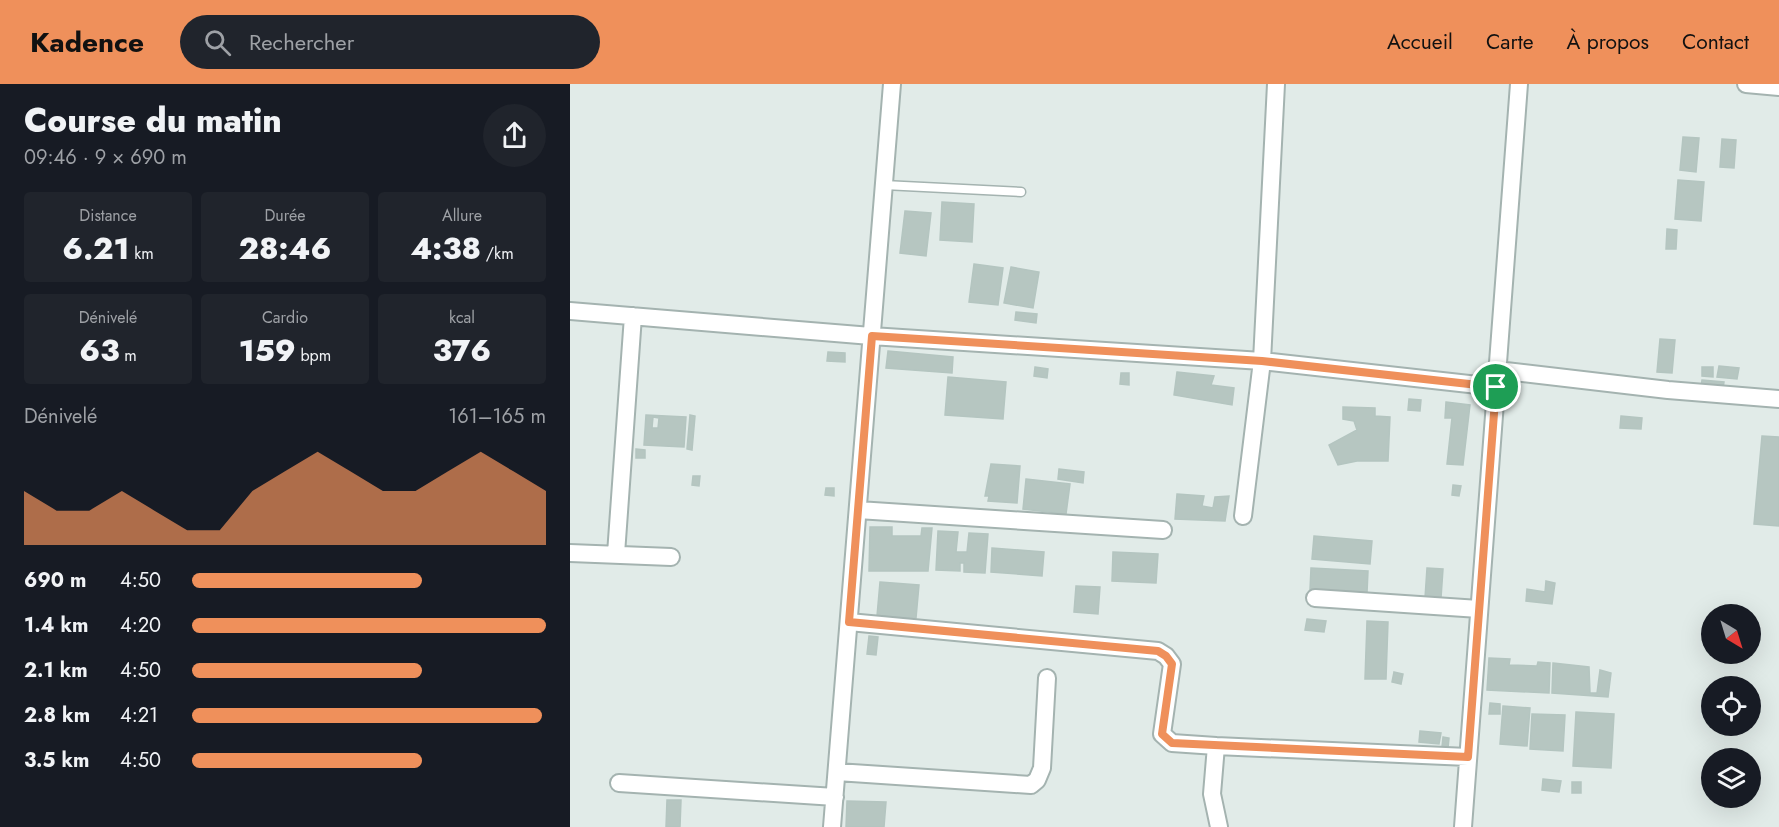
<!DOCTYPE html>
<html lang="fr">
<head>
<meta charset="utf-8">
<style>
  body { margin:0; font-family:Jost,sans-serif; background:#20242c; color:#f1f3f6; height:100vh; display:flex; flex-direction:column; font-size:22px; white-space:nowrap }
  * { box-sizing:border-box; margin:0 }
  p { font-size:20px; color:#9ea1a6 }
  .icon { flex:none; width:33px; height:33px; fill:none; stroke:currentColor; stroke-width:2; stroke-linecap:round; stroke-linejoin:round }
  .map { position:relative; flex:1; overflow:hidden }
  .details { display:flex; flex-direction:column; background:#171b24; width:570px }
  .details>* { flex:none }
  .needle { width:39px; rotate:142deg }
  .tools { position:absolute; left:1131px; top:520px; display:grid; gap:12px }
  .tools a { display:grid; place-items:center; width:60px; height:60px; border-radius:50%; background:#171b24; box-shadow:0 6px 24px #0002; font-size:30px }
  .pin { position:absolute; display:grid; place-items:center; width:51px; height:51px; color:#fff; margin:-26px; border:3px solid #fff; border-radius:50%; box-shadow:0 2px 6px #0007 }
  .round { display:grid; place-items:center; flex:none; width:63px; height:63px; border-radius:32px; background:#20242c }
  .headline { display:flex; align-items:center; justify-content:space-between; height:102px; padding:0 24px }
  h1 { font-size:33px; font-weight:800; line-height:45px }
  .metrics { display:grid; grid-template-columns:repeat(3,1fr); gap:9px; height:102px; padding:6px 24px }
  .metrics div { display:grid; align-content:center; border-radius:6px; background:#20242c; text-align:center }
  .metrics b { font-size:30px; font-weight:800 }
  .metrics small { font-size:16px; font-weight:400 }
  .metrics p { font-size:16px }
  .chart { height:168px; padding:12px 24px }
  .chart p { display:flex; justify-content:space-between }
  .chart svg { width:100%; height:108px; margin-top:6px; fill:#ef905b; opacity:.7 }
  ul { padding:0 24px; list-style:none; font-size:20px }
  li { display:grid; grid-template-columns:96px 72px 1fr; align-items:center; height:45px }
  li i { height:15px; border-radius:8px; background:#ef905b }
  header { display:flex; align-items:center; gap:36px; box-sizing:border-box; height:84px; padding:0 30px; background:#ef905b; color:#111 }
  header strong { font-size:28px }
  nav { display:flex; gap:33px; margin-inline-start:auto; font-size:21px }
  .search { width:420px; height:54px; background:#20242c; display:flex; align-items:center; gap:15px; box-sizing:border-box; padding:0 21px; border-radius:33px; color:#9ea1a6; font-size:22px }
  main { display:flex; flex:1; min-height:0 }
  .map>svg:first-child { display:block }
  .building { fill:#b6c6c1; stroke:#b4c5c0; stroke-width:1.5; fill-rule:evenodd }
  .lines { fill:none; stroke-linecap:round; stroke-linejoin:round }
  .service-casing { stroke:#a4b3b0; stroke-width:11 }
  .minor-casing { stroke:#a4b3b0; stroke-width:20 }
  .service { stroke:#fff; stroke-width:8 }
  .minor { stroke:#fff; stroke-width:16 }
  .route-casing { stroke:#fff; stroke-width:12 }
  .route { stroke:#ef905b; stroke-width:8 }
</style>
</head>
<body>
<header>
<strong>Kadence</strong>
<div class="search"><svg class="icon" aria-label="search" viewBox="0 0 24 24"><circle cx="10" cy="10" r="6"/><path d="M15 15l6 6"/></svg>Rechercher</div>
<nav><a>Accueil</a><a>Carte</a><a>À propos</a><a>Contact</a></nav>
</header>
<main>
<section class="details">
<div class="headline"><div><h1>Course du matin</h1><p>09:46 · 9 × 690 m</p></div><a class="round"><svg class="icon" aria-label="share" viewBox="0 0 24 24"><path d="M12 15V3M7 8l5-5 5 5M5 13v7h14v-7"/></svg></a></div>
<div class="metrics">
<div><p>Distance</p><b>6.21<small> km</small></b></div>
<div><p>Durée</p><b>28:46</b></div>
<div><p>Allure</p><b>4:38<small> /km</small></b></div>
</div>
<div class="metrics">
<div><p>Dénivelé</p><b>63<small> m</small></b></div>
<div><p>Cardio</p><b>159<small> bpm</small></b></div>
<div><p>kcal</p><b>376</b></div>
</div>
<div class="chart"><p><span>Dénivelé</span>161–165 m</p>
<svg viewBox="0 0 160 44" preserveAspectRatio="none"><path d="M0 44V22L10 30L20 30L30 22L40 30L50 38L60 38L70 22L80 14L90 6L100 14L110 22L120 22L130 14L140 6L150 14L160 22V44z"/></svg>
</div>
<ul>
<li><b>690 m</b>4:50<i style="width:65%"></i></li>
<li><b>1.4 km</b>4:20<i style="width:100%"></i></li>
<li><b>2.1 km</b>4:50<i style="width:65%"></i></li>
<li><b>2.8 km</b>4:21<i style="width:99%"></i></li>
<li><b>3.5 km</b>4:50<i style="width:65%"></i></li>
</ul>
</section>
<div class="map">
<svg width="1209" height="743" viewBox="0 0 1209 743">
  <rect width="100%" height="100%" fill="#e1ebe8"/>
  <path class="building" d="M1113,53L1129,54L1126,88L1110,86Z
    M1152,55L1166,56L1164,84L1150,83Z
    M1108,96L1134,98L1131,137L1105,135Z
    M372,118L404,120L402,158L370,156Z
    M335,127L361,129L356,172L330,169Z
    M1097,145L1107,146L1106,165H1096Z
    M404,180L433,184L428,221L399,218Z
    M441,183L469,188L463,224L434,219Z
    M446,228L467,230L466,239L445,236Z
    M1090,255L1105,256L1102,289L1087,288Z
    M318,267L383,273L382,289L316,284Z
    M258,268L275,269V278L257,277Z
    M1149,282L1169,284L1167,295L1147,293Z
    M465,283L478,285L477,294L464,292Z
    M1132,283H1143V293L1132,292Z
    M607,288L644,292L641,301L664,304L662,321L604,311Z
    M551,289H559V301L550,300Z
    M378,293L436,298L433,335L375,331Z
    M1132,296L1154,298L1153,305L1131,303Z
    M839,315L851,316L850,327L838,326Z
    M876,318L900,321L893,381L877,380L882,334H875Z
    M773,323L805,324V332L820,333L818,377H787L768,381L759,361L787,346L784,337L773,335Z
    M76,331L116,333L114,363L74,361ZM83,333L89,334L88,344H82Z
    M120,331L125,332L122,366L117,365Z
    M1051,332L1072,334L1071,345L1050,344Z
    M1192,352L1209,353V442L1184,440Z
    M66,365L75,366V374H66Z
    M421,380L450,382L447,419L418,417L419,412H415Z
    M489,385L514,388L513,399L488,395Z
    M123,392H130L129,402L122,401Z
    M456,395L500,400L496,430L453,425Z
    M883,401L891,402L889,412L882,411Z
    M256,404H264V412L255,411Z
    M607,410L634,412L632,422L643,424L645,413L659,412L655,437L605,435Z
    M300,443H322V452H351L352,444H362L358,487H299Z
    M368,447L388,448L386,468H397L399,449L418,450L415,489L394,488V479H390V487L366,486Z
    M744,452L802,457L800,480L742,475Z
    M422,464L474,468L472,492L421,488Z
    M543,468L588,470L586,499L542,497Z
    M741,484L798,487L797,509L740,506Z
    M857,484L873,485L871,514H855Z
    M976,497L985,499L982,520L956,517L957,505L975,508Z
    M310,498L349,501L346,534L307,532Z
    M506,502L530,503L528,530L504,528Z
    M737,535L756,537L754,548L735,546Z
    M797,537L818,538L816,595H795Z
    M299,552L308,553L306,571L297,570Z
    M919,574L940,575L939,581L967,582L968,578L980,579L979,609L917,606Z
    M983,579L1019,583L1020,609H1027L1030,586L1041,589L1038,613L982,609Z
    M824,588L833,590L831,600L822,598Z
    M920,619L930,620V630H919Z
    M933,622L960,624L957,662L930,660Z
    M1006,628L1044,630L1041,684L1003,682Z
    M962,630L995,631L993,667L960,665Z
    M850,647L871,649L869,660L849,658Z
    M873,653L879,654L878,664L872,663Z
    M973,695L991,697L989,708L972,706Z
    M1002,698H1011V709H1002Z
    M97,716H111L110,743H96Z
    M277,717L316,718L314,743H276Z"/>
  <g class="lines">
    <defs>
      <path id="service" d="M314,101L451,108"/>
      <path id="minor" d="M1176,0L1209,3
        M0,227L301,252L692,277L926,303
        M927,286L1098,306L1209,315
        M288,426L593,446
        M673,432L692,277L706,0
        M0,469L101,473
        M46,470L63,232
        M745,514L909,525
        M279,538L588,567L596,572L602,580L592,650L602,659L646,662
        M267,688L461,701L467,696L472,684L477,594
        M49,699L265,713
        M262,743L322,0
        M649,743L642,710L646,662L898,673
        M893,743L949,0"/>
    </defs>
    <use href="#service" class="service-casing"/>
    <use href="#minor" class="minor-casing"/>
    <use href="#service" class="service"/>
    <use href="#minor" class="minor"/>
  </g>
  <g class="lines">
    <defs>
      <path id="route" d="M302,252L692,277L926,303L898,673L602,659L592,650L602,580L596,572L588,567L279,538Z"/>
    </defs>
    <use href="#route" class="route-casing"/>
    <use href="#route" class="route"/>
  </g>
</svg>
<div class="tools">
<a><svg class="needle" viewBox="-14 -14 28 28"><path d="M0-13l5 13h-10z" fill="#e53935"/><path d="M0 13l5-13h-10z" fill="#9ea1a6"/></svg></a>
<a><svg class="icon" aria-label="locate" viewBox="0 0 24 24"><circle cx="12" cy="12" r="6"/><path d="M12 2v4M12 18v4M2 12h4M18 12h4"/></svg></a>
<a><svg class="icon" aria-label="layers" viewBox="0 0 24 24"><path d="M12 4l9 5-9 5-9-5zM3 14l9 5 9-5"/></svg></a>
</div>
<div class="pin" style="left:926px;top:303px;background:#1e9e55"><svg class="icon" aria-label="arrive" viewBox="0 0 24 24"><path d="M6 21V4h12l-3 4 3 4H6"/></svg></div>
</div>
</main>
</body>
</html>
